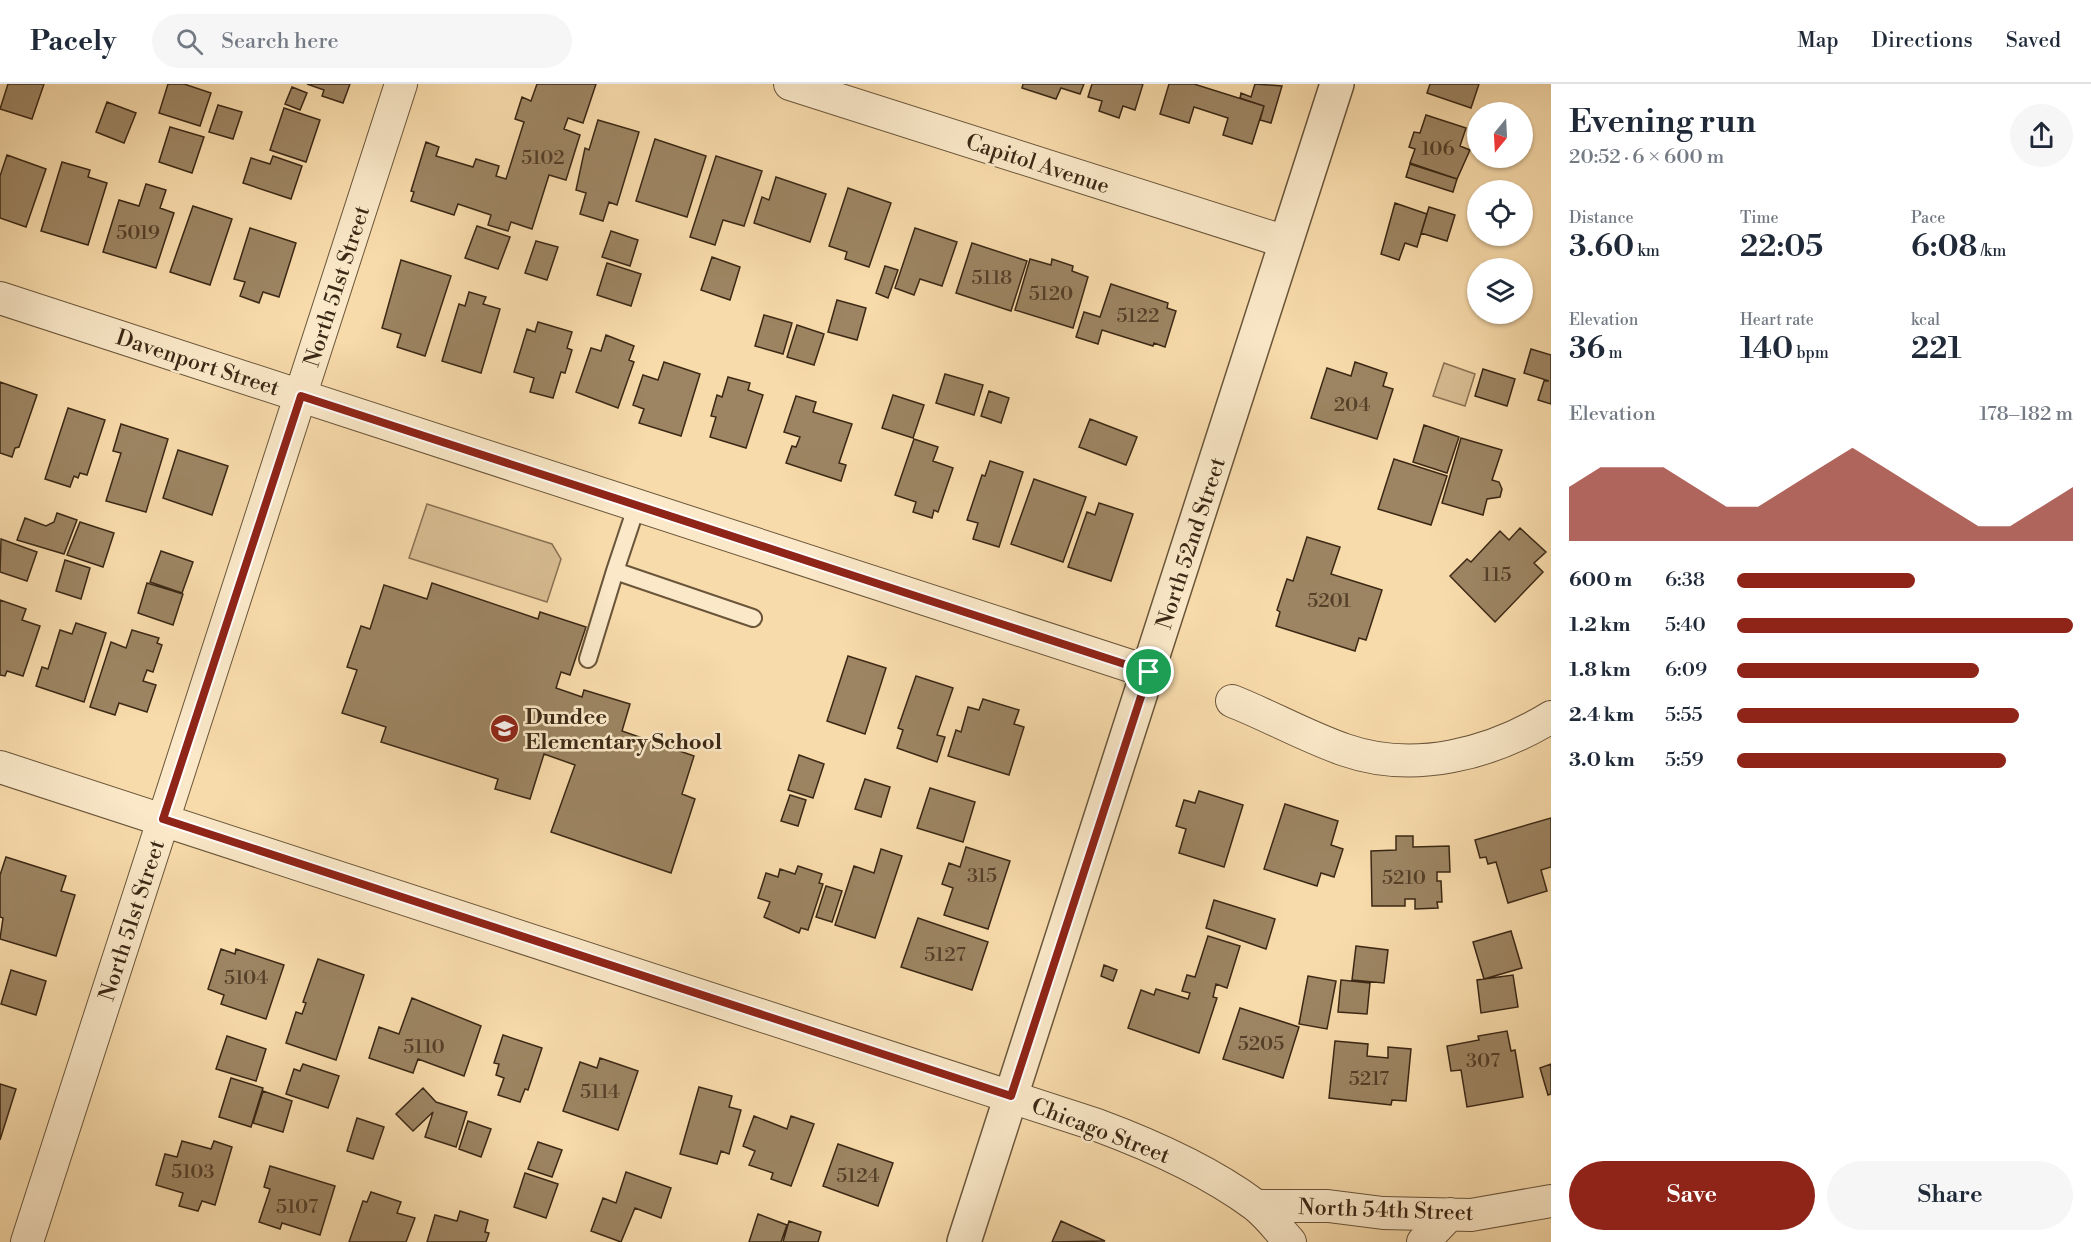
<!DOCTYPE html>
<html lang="en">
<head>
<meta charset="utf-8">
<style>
  body { margin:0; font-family:"Libre Bodoni",serif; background:#f6f6f7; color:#1f2937; height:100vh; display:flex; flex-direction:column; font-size:22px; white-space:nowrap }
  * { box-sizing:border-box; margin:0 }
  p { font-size:20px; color:#747a83 }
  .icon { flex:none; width:33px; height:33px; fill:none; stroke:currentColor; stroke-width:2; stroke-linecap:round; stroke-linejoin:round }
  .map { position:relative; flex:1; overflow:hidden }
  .details { display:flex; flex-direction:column; background:#fff; width:540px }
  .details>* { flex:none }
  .needle { width:39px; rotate:198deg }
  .fabs { position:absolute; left:1467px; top:18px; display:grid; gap:12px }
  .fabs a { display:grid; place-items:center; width:66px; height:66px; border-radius:50%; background:#fff; box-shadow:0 2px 4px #0004; font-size:30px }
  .pin { position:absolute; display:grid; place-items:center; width:51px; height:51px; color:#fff; margin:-26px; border:3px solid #fff; border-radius:50%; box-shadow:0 2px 6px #0007 }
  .round { display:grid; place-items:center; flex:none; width:63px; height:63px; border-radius:32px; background:#f6f6f7 }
  .overview { display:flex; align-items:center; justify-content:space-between; height:102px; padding:0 18px }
  h1 { font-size:33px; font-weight:600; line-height:45px }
  .metrics { display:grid; grid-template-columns:repeat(3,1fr); gap:9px; height:102px; padding:6px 18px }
  .metrics div { display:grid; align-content:center }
  .metrics b { font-size:30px; font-weight:600 }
  .metrics small { font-size:16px; font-weight:400 }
  .metrics p { font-size:16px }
  .chart { height:168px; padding:12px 18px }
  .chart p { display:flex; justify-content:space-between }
  .chart svg { width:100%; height:108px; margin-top:6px; fill:#8f2418; opacity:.7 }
  .action { display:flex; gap:12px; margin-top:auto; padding:12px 18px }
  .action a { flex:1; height:69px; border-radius:36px; background:#8f2418; color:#fff; font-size:24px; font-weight:600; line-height:69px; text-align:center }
  .action a+a { background:#f6f6f7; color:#1f2937 }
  ul { padding:0 18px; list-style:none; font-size:20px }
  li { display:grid; grid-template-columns:96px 72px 1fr; align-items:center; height:45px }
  li i { height:15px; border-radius:8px; background:#8f2418 }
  header { display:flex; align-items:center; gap:36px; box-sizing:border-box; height:84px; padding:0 30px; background:#fff; border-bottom:2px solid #e0e1e3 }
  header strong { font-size:28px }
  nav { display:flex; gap:33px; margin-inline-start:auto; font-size:21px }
  .search { width:420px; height:54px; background:#f6f6f7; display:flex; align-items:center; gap:15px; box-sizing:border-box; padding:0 21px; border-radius:33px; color:#747a83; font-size:22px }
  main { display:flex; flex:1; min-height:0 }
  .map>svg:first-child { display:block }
  .green { fill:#d8bd92; stroke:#8a7254; stroke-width:1.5 }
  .building { fill:#9d8563; stroke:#3b2815; stroke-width:1.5 }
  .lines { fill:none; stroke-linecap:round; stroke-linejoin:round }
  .service-casing { stroke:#6a553a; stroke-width:20 }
  .minor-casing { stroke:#6a553a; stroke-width:34 }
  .tertiary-casing { stroke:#6a553a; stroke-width:36 }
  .service { stroke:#fae8c8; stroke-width:16 }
  .minor { stroke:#fae8c8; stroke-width:32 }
  .tertiary { stroke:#fae8c8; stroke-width:33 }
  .route-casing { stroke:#fff; stroke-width:12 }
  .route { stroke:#8f2418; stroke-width:8 }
  .labels { text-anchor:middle; stroke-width:5; stroke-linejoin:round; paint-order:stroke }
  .number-label { font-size:20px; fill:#543f28 }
  .street-label { font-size:22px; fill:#3b2815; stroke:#fae8c8 }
  .poi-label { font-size:22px; font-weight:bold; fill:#3b2815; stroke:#fae8c8; text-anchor:start }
</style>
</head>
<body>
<header>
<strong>Pacely</strong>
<div class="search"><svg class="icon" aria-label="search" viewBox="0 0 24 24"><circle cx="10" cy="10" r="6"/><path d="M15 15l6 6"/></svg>Search here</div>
<nav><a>Map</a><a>Directions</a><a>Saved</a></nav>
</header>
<main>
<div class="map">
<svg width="1551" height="1158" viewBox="0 0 1551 1158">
  <rect width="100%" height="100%" fill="#f8dbab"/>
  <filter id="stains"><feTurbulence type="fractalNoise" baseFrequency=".00333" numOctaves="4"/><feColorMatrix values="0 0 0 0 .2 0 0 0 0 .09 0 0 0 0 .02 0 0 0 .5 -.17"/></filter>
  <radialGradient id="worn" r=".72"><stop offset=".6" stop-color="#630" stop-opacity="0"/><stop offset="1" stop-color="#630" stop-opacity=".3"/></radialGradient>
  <path class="green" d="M1444,279L1475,290L1465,322L1433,312Z
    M427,420L552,460L561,475L547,518L409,474Z"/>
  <path class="building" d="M8,0H44L32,35L0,25Z
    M168,0H184L211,9L200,42L159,29Z
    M307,0H350L343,19L322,12L324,6Z
    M537,0H596L583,39L568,34L564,45L580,51L566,96L549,91L532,145L511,138L508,147L488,141L491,131L458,120L454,131L411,117L414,108L411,107L426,58L439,63L436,72L473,83L476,75L499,82L496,92L506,95L524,38L515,35L522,13L531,17Z
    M1023,0H1084L1080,10L1061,4L1056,15L1022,4Z
    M1092,0H1143L1135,26L1123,22L1119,34L1099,27L1102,17L1088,13Z
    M1169,0H1194L1264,22L1252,60L1223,51L1228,34L1194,23L1189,39L1160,30Z
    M1255,0L1282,2L1271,39L1260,36L1264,22L1240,14L1241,9L1251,13Z
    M1430,0H1479L1471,24L1427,9Z
    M292,3L307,9L300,26L285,20Z
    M107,18L136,29L124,59L96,48Z
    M218,21L242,28L233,55L209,48Z
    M284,24L320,36L306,78L270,66Z
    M1426,31L1466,44L1460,62L1470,66L1457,95L1410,79L1415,65L1409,63L1414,48L1420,49Z
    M598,36L639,48L617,121L609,118L603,137L580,130L586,109L576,106L585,64L589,66Z
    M170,43L204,53L192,89L159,78Z
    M655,55L706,72L687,133L636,117Z
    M7,71L46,85L26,143L0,134V92Z
    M273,72L302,82L291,115L243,99L251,74L270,80Z
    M716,72L762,87L744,142L723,136L715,161L690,153Z
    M62,78L90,86L88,93L107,99L88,161L41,147Z
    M1410,80L1457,95L1453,108L1406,93Z
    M776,93L826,110L810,158L754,139L762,113L769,116Z
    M146,100L166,106L160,124L174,129L156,184L103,168L119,116L139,122Z
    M848,104L891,119L869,183L845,175L847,168L829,162Z
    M1395,119L1427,130L1417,163L1405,159L1399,176L1381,170Z
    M193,122L232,135L210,201L170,188Z
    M1429,123L1455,131L1447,157L1421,149Z
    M477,142L510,153L498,185L465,174Z
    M250,144L296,159L279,213L263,208L259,219L240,212L245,198L234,195Z
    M915,144L957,158L942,202L920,195L914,211L895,204Z
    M611,147L638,156L630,182L602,173Z
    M536,157L558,163L547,196L525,189Z
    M972,159L1027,177L1011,227L956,209Z
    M712,173L740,183L730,216L701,206Z
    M1030,175L1051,181L1052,175L1073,182L1072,187L1088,193L1073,244L1015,226Z
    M401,176L451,192L425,272L397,263L401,250L382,244Z
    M607,179L641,190L631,222L597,211Z
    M885,182L898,186L888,214L876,209Z
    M1111,200L1168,219L1167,224L1176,227L1165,263L1154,259L1153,262L1102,246L1098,260L1076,253L1084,228L1100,233Z
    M469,208L486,213L483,220L500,225L481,289L442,277L459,220L465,222Z
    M837,216L866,224L857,256L828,248Z
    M764,231L792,239L783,270L755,262Z
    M538,238L572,248L567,264L572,266L565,289L561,288L553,314L530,308L534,294L514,288L527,245L535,248Z
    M797,241L824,250L814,281L787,273Z
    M606,251L634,262L629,276L634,278L618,324L576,308L591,264L601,267Z
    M1531,265L1551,271V320L1538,316L1544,297H1549L1524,289Z
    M664,278L700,290L681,352L639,339L644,325L633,321L643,291L658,296Z
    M1355,278L1387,289L1383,302L1393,305L1377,355L1311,334L1327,284L1351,292Z
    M1483,285L1515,295L1507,322L1475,312Z
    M945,290L983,301L974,331L936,319Z
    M728,293L750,299L748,306L763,311L746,364L710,353L716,333L711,332L717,311L722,313Z
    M0,298L37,311L19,363L15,364L12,373L0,369Z
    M989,307L1009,314L1001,339L981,332Z
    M893,311L924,321L913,354L882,344Z
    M796,312L816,318L813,328L852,340L839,379L846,381L841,397L786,379L792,362L796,363L800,353L784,348Z
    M68,324L105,336L87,391L80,389L78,394L74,392L70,403L45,395Z
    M1090,335L1137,353L1126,381L1079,363Z
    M121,340L168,355L146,428L106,417L121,369L113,367Z
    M1424,341L1459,353L1447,389L1413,378Z
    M1461,354L1502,366L1492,396L1499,398L1502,405L1500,413L1487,415L1483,431L1442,419Z
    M914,355L938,363L933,377L953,384L938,428L934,426L932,434L913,428L916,418L895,411Z
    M178,366L228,382L212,431L163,414Z
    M1394,375L1447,392L1431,441L1378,425Z
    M990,377L1023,388L999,463L973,455L978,439L967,436L982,391L985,392Z
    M1034,395L1086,413L1063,478L1011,460Z
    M1099,419L1133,430L1111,497L1068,483L1087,428L1095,431Z
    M57,429L77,436L64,470L17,456L25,434L46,442L54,438Z
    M80,438L114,449L103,483L67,471Z
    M1520,444L1546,468L1534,479L1543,488L1495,538L1450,492L1467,475L1471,478L1500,447L1509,456Z
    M1307,453L1340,463L1331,490L1382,506L1366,556L1359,554L1355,567L1276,542L1280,528L1277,526L1287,495L1293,497Z
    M1,455L37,468L27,497L0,488Z
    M161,467L193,478L182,509L150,498Z
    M65,476L90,484L81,515L56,507Z
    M147,499L183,510L173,541L138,529Z
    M432,499L538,535L540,528L586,543L570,591L561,588L556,604L582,613L584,606L630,620L622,647L694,672L682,710L695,715L671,789L551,748L575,681L544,670L530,715L495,705L498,695L381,658L386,643L342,629L357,586L347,583L361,542L370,545L384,501L427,515Z
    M0,516L26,525L22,536L40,542L23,592L7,587L5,592L0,591Z
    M76,539L106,549L84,618L36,602L42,583L48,585L60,546L72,550Z
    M132,546L159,554L157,559L162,561L153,588L147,586L143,597L156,601L147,628L119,619L115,631L90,623L111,558L126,564Z
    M848,572L886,584L865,650L827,637Z
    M916,592L953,604L937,651L945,653L937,678L897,664L903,646L898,644Z
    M983,615L1019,626L1014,640L1024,643L1009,691L948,672L956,646L961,648L968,623L979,626Z
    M799,671L824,680L813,714L788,706Z
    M865,695L890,703L881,733L855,725Z
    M930,704L975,718L963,758L917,744Z
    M1199,707L1243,721L1224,783L1179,769L1186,745L1176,742L1184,716L1195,719Z
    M790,711L806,716L798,742L781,737Z
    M1285,720L1338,737L1331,761L1343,765L1334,793L1321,789L1317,802L1264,785Z
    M1551,734V783L1541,786L1547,807L1508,819L1496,778L1488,780L1486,773L1480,774L1475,756Z
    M1396,752H1413V763L1449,762L1450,788H1437V797H1441L1442,818H1437L1438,824L1415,825V815H1405V822H1372L1371,767L1396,766Z
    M966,763L1010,777L988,845L944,831L953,804L942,800L949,779L960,783Z
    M881,765L902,772L875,854L835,841L854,782L874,789Z
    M6,773L66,792L61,807L75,811L56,872L0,855L3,834L0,833V791Z
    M798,782L822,790L819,799L823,800L808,846L801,844L799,849L764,833L770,818L758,814L766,789L778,793L780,785L795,790Z
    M826,802L842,807L832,838L816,833Z
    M1214,816L1275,835L1266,865L1206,844Z
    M918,834L988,858L972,906L901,883Z
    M1511,847L1522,884L1484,895L1473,858Z
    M1208,852L1240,862L1227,904L1216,900L1213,913L1217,914L1199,969L1128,944L1141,906L1154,911L1156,905L1188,915L1190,909L1182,907L1187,891L1195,893Z
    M1356,862L1388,866L1384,899L1352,896Z
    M221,865L235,870L236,865L284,881L266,935L221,920L224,911L208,905Z
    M318,875L364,891L336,976L286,959L296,928L302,930L306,919L303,918Z
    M1104,881L1117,886L1113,897L1101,892Z
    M11,886L46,897L36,931L1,920Z
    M1513,891L1518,923L1481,929L1477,896Z
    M1308,892L1336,897L1327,945L1299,940Z
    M1341,896L1370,899L1367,930L1338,928Z
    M412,914L481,942L464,992L418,975L413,989L369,974L379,943L399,950Z
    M1240,924L1299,943L1283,994L1223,975Z
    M1507,947L1511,967L1515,966L1523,1013L1467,1023L1461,986L1451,987L1447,962L1479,956L1478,952Z
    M503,951L542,964L528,1006L525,1005L520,1018L498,1011L504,994L496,991L499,980L494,979Z
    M227,952L266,965L256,997L216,985Z
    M1335,957L1368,960L1367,972L1388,974V963L1411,965L1406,1017L1392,1016L1391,1021L1329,1014Z
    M600,974L638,987L618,1046L563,1027L580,978L597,984Z
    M303,980L339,992L328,1024L286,1010L294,985L300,987Z
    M1551,980V1010L1548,1011L1540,984Z
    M231,994L263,1004L251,1043L219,1033Z
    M0,1000L16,1005L0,1056Z
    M699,1003L732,1012L729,1023L741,1026L729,1070L721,1067L717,1080L680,1070Z
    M423,1004L436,1018L467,1028L456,1063L425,1053L433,1028L413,1047L396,1030Z
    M263,1007L292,1017L283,1048L253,1039Z
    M754,1032L787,1045L791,1032L814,1040L791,1102L771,1095L773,1089L749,1081L755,1067L743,1062Z
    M357,1034L384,1043L373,1075L347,1067Z
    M468,1037L491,1045L481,1073L459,1065Z
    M182,1057L211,1065L214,1057L232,1063L215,1121L202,1117L198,1127L179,1122L183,1109L156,1101L165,1070L177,1073Z
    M538,1058L562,1066L552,1093L528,1085Z
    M838,1060L893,1079L878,1122L823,1102Z
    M270,1082L335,1102L320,1151L282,1139L280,1145L259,1138L270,1105L264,1103Z
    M626,1088L671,1104L661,1134L635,1124L621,1158L591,1147L603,1114L616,1119Z
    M525,1089L558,1100L546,1134L514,1123Z
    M371,1108L401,1118L397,1129L415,1134L406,1158H349L363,1117L367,1118Z
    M460,1127L488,1136L485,1148L489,1149L486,1158H427L435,1131L457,1137Z
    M758,1130L787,1141L781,1158H749Z
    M789,1137L821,1148L818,1158H783Z
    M1061,1137L1105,1157L1052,1158Z"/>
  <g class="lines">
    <defs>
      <path id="service" d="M637,421L615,487L753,534
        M588,575L615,487"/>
      <path id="minor" d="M790,0L1286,158
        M0,214L1149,588
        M1232,617C1270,632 1307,653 1345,666C1414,690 1491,670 1551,633
        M0,683L1097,1041C1151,1061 1208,1086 1255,1121C1268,1131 1279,1146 1290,1158
        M1256,1122H1328L1383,1129L1471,1131L1551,1117
        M27,1158L401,0
        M1423,1158L1450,1130"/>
      <path id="tertiary" d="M964,1158L1337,0"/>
    </defs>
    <use href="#service" class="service-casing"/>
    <use href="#minor" class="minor-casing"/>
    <use href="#tertiary" class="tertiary-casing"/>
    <use href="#service" class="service"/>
    <use href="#minor" class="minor"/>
    <use href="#tertiary" class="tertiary"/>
  </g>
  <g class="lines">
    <defs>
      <path id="route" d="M301,312L1149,588L1011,1012L163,735Z"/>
    </defs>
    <use href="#route" class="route-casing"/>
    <use href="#route" class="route"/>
  </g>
  <defs>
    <symbol id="school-disc" viewBox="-11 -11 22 22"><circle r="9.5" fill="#8f2418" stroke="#fae8c8"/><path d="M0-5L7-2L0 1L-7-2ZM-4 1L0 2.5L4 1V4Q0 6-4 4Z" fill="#fff"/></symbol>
  </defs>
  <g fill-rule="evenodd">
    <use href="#school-disc" x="488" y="628" width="33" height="33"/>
  </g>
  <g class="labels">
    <g class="number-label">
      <text x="1438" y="71">106</text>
      <text x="543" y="80">5102</text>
      <text x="138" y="155">5019</text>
      <text x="992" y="200">5118</text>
      <text x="1051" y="216">5120</text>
      <text x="1138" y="238">5122</text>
      <text x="1352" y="327">204</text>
      <text x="1497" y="497">115</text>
      <text x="1329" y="523">5201</text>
      <text x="982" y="798">315</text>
      <text x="1404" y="800">5210</text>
      <text x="945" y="877">5127</text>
      <text x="246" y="900">5104</text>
      <text x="1261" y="966">5205</text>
      <text x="424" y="969">5110</text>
      <text x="1483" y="983">307</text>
      <text x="1369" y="1001">5217</text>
      <text x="600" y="1014">5114</text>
      <text x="193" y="1094">5103</text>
      <text x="858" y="1098">5124</text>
      <text x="297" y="1129">5107</text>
    </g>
    <g class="street-label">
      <text transform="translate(1038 79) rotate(18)" y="8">Capitol Avenue</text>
      <text transform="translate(336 202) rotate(-72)" y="8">North 51st Street</text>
      <text transform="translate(198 278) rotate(18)" y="8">Davenport Street</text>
      <text transform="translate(1190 459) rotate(-72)" y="8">North 52nd Street</text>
      <text transform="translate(131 836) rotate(-72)" y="8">North 51st Street</text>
      <text transform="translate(1101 1046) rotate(21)" y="8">Chicago Street</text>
      <text transform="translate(1386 1125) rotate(2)" y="8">North 54th Street</text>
    </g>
    <g class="poi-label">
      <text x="525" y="640">Dundee<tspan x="525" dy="25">Elementary School</tspan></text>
    </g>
  </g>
  <rect width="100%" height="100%" filter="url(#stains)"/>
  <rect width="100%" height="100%" fill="url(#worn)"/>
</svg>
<div class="fabs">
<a><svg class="needle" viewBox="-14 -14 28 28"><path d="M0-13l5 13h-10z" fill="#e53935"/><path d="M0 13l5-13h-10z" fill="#747a83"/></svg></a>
<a><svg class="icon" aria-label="locate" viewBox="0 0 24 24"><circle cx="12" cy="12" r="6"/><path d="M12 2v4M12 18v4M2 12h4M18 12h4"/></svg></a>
<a><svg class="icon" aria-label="layers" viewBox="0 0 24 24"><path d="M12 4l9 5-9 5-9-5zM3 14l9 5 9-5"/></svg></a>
</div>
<div class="pin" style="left:1149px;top:588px;background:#1e9e55"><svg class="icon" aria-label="arrive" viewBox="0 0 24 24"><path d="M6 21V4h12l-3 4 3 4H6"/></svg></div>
</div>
<section class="details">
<div class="overview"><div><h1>Evening run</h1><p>20:52 · 6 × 600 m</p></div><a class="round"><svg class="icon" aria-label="share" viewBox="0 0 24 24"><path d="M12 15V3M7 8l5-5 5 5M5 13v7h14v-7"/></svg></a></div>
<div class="metrics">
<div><p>Distance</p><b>3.60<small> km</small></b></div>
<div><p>Time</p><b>22:05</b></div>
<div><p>Pace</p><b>6:08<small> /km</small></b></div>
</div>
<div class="metrics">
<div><p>Elevation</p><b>36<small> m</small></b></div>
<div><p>Heart rate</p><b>140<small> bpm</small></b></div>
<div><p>kcal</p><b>221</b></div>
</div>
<div class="chart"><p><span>Elevation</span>178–182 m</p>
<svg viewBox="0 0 160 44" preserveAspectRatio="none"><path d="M0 44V22L10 14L20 14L30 14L40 22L50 30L60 30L70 22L80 14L90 6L100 14L110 22L120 30L130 38L140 38L150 30L160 22V44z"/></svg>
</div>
<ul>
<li><b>600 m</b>6:38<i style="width:53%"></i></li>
<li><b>1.2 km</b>5:40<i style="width:100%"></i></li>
<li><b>1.8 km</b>6:09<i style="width:72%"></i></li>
<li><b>2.4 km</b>5:55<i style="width:84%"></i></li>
<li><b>3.0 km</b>5:59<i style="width:80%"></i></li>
</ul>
<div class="action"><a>Save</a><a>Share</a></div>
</section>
</main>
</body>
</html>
